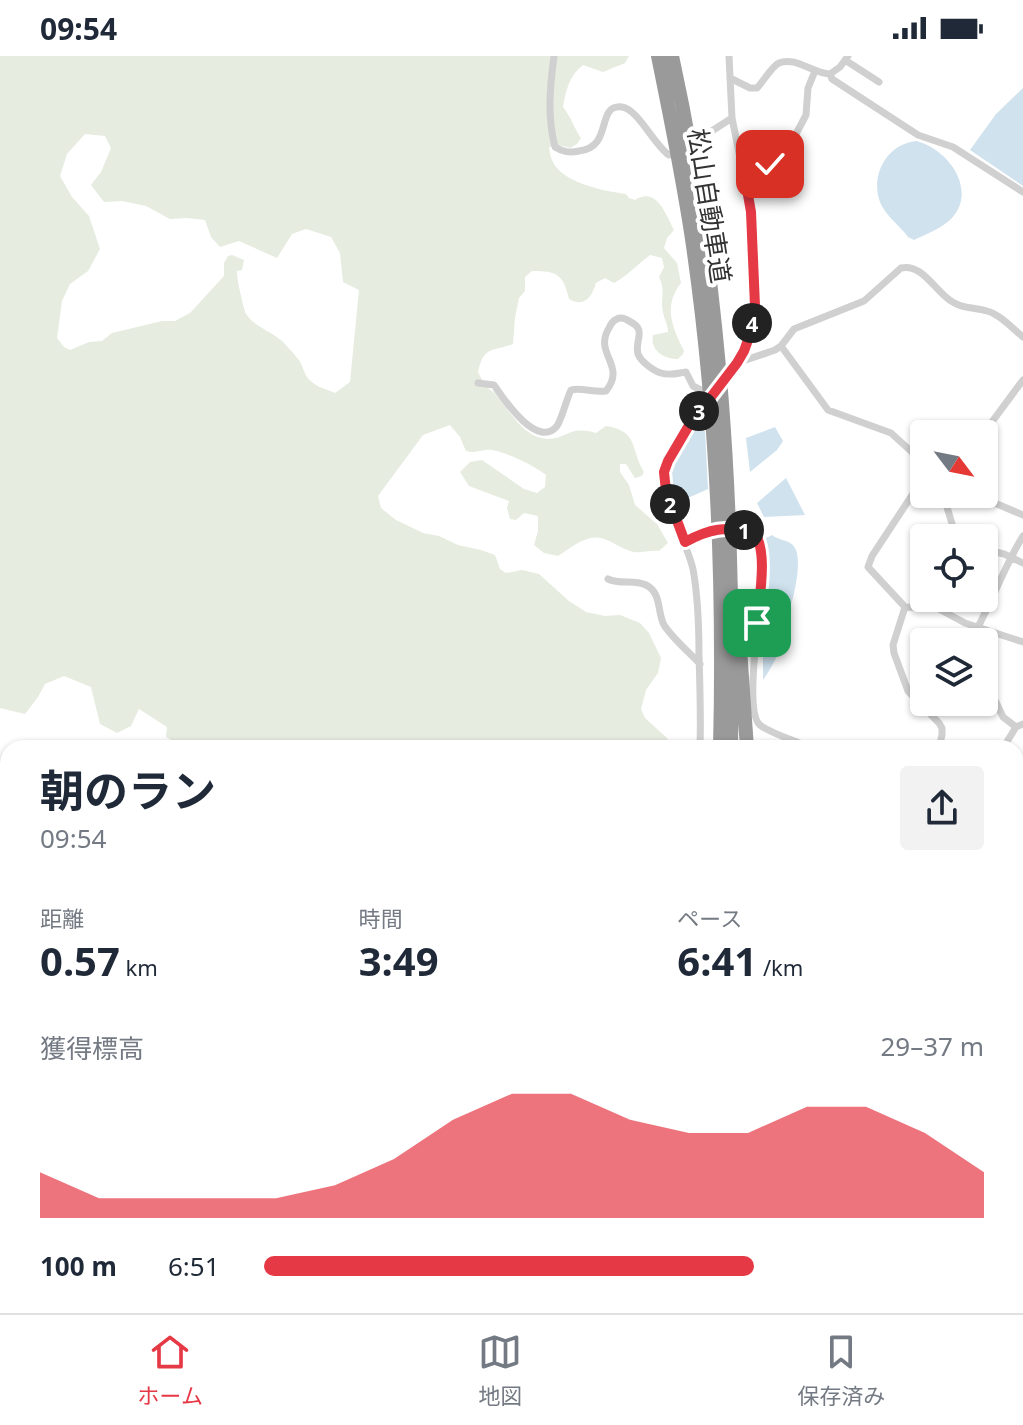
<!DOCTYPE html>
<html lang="ja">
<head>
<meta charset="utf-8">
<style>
  body { margin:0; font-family:"Noto Sans","Noto Sans JP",sans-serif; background:#f2f2f3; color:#1f2937; height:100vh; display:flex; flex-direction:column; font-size:30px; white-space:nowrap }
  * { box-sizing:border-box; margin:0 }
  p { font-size:26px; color:#747a83 }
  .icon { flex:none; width:44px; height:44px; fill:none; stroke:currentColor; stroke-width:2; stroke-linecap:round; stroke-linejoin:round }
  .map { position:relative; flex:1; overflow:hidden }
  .side { position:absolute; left:0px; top:684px; width:1024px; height:574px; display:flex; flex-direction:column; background:#fff; border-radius:24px 24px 0 0; box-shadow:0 2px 6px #0004 }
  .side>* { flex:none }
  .needle { width:52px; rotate:122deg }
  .buttons { position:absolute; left:910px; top:364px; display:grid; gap:16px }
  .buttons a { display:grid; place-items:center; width:88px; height:88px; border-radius:8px; background:#fff; box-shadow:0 2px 6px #0004; font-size:40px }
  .pin { position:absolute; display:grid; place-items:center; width:68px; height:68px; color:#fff; margin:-34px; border-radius:16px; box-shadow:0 4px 12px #0006 }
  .km { position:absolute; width:40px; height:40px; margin:-20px; border-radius:50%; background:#222; color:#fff; font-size:22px; line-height:40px; text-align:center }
  .round { display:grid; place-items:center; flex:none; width:84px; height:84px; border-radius:8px; background:#f2f2f3 }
  .head { display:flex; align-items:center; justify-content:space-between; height:136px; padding:0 40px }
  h1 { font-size:44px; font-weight:700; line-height:60px }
  .figures { display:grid; grid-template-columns:repeat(3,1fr); gap:12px; height:136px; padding:8px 40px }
  .figures div { display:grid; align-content:center }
  .figures b { font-size:40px; font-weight:700 }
  .figures small { font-size:22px; font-weight:400 }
  .figures p { font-size:22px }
  .chart { height:224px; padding:16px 40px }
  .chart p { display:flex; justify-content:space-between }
  .chart svg { width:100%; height:144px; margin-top:8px; fill:#e63946; opacity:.7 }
  ul { padding:0 40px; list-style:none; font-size:26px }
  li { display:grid; grid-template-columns:128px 96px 1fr; align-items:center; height:60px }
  li i { height:20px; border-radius:10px; background:#e63946 }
  .status { display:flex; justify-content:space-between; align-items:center; height:56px; padding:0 40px; background:#fff; direction:ltr }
  .status svg { height:22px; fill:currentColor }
  .tab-bar { display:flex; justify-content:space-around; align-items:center; height:112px; border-top:2px solid #e0e1e3; background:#fff; font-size:22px; color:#747a83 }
  .tab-bar a { display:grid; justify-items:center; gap:4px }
  .tab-bar .current { color:#e63946 }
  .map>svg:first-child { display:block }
  .green { fill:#e6ecdf; fill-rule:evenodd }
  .water { fill:#cfe2ee }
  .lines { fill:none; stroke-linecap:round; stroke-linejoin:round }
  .river { stroke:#cfe2ee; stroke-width:12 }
  .street { stroke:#d0d0d0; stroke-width:7 }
  .highway { stroke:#9a9a9a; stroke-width:14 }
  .route-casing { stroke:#fff; stroke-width:16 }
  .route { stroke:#e63946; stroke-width:10 }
  .labels { text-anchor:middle; stroke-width:8; stroke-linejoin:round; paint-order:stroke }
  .street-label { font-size:26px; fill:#333; stroke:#fff }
</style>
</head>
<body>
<div class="status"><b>09:54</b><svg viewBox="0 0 49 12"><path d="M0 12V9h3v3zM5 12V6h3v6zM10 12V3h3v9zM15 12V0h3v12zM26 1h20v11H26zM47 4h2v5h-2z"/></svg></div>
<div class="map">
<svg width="1023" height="1257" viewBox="0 0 1023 1257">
  <rect width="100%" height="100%" fill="#fff"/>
  <path class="green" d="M0,0H629L625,7L603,16L583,9C569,20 566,34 563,51C571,61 574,72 581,82L577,88L570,92L558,89L549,91C550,96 550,100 552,104C561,127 604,135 626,138L629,142L635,144C657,130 666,159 674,174L667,182L664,192L677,207L681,227C663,250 672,271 684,295L683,298L678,303C664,303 650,295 653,279L668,276C668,268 664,263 663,256C660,243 666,235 659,221L664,211L662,202L650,199C638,208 627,220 614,227L605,222L596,227C592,241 584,252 569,243C563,218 557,215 532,215L525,221V235L519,242L515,262L513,288C491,296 484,290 478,316C481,321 483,328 488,332C496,339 490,331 497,340C510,355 523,382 548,383C567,383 569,369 596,377L606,370C639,375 630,393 644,416L642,420L635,422L626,408H620V416L629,429L635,449L657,468L668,487L659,495C651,494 641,497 634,496C623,494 614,486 604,483C587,477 571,492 558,500L544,497L534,489L538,475V460L524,457L516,464L510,463L507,452L509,445L469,430L460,416L470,406L482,404L524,433L537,437L545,431L546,419C531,408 510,398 492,394C483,393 476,398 466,395L460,381L450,369L423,379L378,440L381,452L396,464L423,477L439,480L458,489L481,494L495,499L500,513L506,517L522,514L539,518L569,545L586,556L605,560L620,559L640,567L649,577L661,602L658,617L646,634L641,653L645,662L667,682L674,692H190L182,690L166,681L167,671L139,653L131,670L117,677L100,668L91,631L64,620L45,628L38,641L25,658L0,652ZM85,78L105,80L111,92L101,116L91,129L104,146L122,145L146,150L170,163L187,162L205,164L211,181L220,191L239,185L277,202L292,178L306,173L331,181L340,197L343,226L359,234L350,326L335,337C328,334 317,331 312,326C304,320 304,312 299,304C295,299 287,290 282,285C271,275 255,271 246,258C244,254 236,220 237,215L242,214L244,204L232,199L228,200L224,207V220L190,257L175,265H162L112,277L102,285L89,286L70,294L64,291L57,282L62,245L70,228L88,215L100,193L89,160L72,141L60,120L67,98Z
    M0,793L8,797V1250H487L494,1257H0Z
    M517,1250H578L580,1257H523Z"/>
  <path class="water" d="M1023,32V130L970,94L996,58Z
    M916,85C947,92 978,133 952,162C943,172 926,178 914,184L908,181C900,170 885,159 880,146C870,119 887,88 916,85Z
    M775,371L783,385L777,394L750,416L746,382Z
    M692,375H705L708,433L681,445L676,444L669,426L672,407Z
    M786,422L805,459L764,461L757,447Z
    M772,479C779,485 790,483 795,492C802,503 795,538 790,551L784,553L768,547V510L766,482Z
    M763,559L780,569C783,592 776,605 763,624Z
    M1016,1226L1023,1230V1257H821V1250H1016Z"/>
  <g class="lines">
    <path class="river" d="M1016,1096L1023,1093
      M329,1250L349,1257
      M808,1250L809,1257"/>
    <path class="street" d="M554,0C550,31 547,60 555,91C563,96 569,97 579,95C614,91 595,48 622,51C638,53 654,89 669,99L679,95
      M845,4L879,26
      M830,18L832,23L918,79L953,91L1023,136
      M730,22L750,32H757C763,26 772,10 779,7C795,0 814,18 830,18L840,11L848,0
      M690,89L732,62
      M745,122L757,119L770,108L782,110L788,107L796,78L806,59L808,32L815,15
      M781,290L828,354L891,377L924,407
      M737,307L775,294L781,290L794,273L864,245L901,212C922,207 935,235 951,245C962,253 975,251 987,255C1001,259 1012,272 1023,281
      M478,327L494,329C503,342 537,394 557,370C561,365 567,342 571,334C581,331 594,337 606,335C627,309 593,298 609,272C611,268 613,264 617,263C621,261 626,263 629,265C648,274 634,284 638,298C641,306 654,315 661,317C670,320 678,317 686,316L693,330L711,339
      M721,328L744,295L752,273L755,250L751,156L732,62L729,0
      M983,378L1023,324
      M924,421L872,500L868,511L905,551L937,552L965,567L1023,586
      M984,435L997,448L1023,459
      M943,438L953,471L960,482
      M685,486C711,472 724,471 753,475C757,479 759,480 760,485C769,517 740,653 760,669C771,678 797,685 811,692
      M984,493L1004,498L1023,507
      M608,523C620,529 634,523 646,529C662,537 657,556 664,569C673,583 689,596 700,608
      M905,551L893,589L894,597L908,635L939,667L942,672V679L939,692
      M943,554L952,542
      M978,571C994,541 1005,509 1023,480
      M984,636L996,646L1003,661L1016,671
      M914,642L924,625
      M700,692C701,661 700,630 699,599C699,570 698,541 693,513C686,484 663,446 665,418C666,398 695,359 708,344
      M1003,692L1016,671L1023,668
      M1016,763L1023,767
      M1016,987H1023
      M1016,1164L1023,1165
      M673,1250L674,1257
      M802,1250L803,1257"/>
    <path class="highway" d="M658,0C671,65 685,131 694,197C717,360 724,527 720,692
      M672,0C722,227 735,460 731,692
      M740,593L747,692
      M688,1250L689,1257
      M710,1250V1257
      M722,1250V1257"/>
  </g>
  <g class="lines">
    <defs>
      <path id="route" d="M757,567C759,543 769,493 753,475C724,471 711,472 685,486L666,435L664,416L668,405L688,371L737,307L744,295L752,273L755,250L751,156L745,122L757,119L770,108"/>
    </defs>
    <use href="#route" class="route-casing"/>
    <use href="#route" class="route"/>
  </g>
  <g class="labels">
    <g class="street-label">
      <text transform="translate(709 150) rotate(81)" y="9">松山自動車道</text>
    </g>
  </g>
</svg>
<div class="buttons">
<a><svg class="needle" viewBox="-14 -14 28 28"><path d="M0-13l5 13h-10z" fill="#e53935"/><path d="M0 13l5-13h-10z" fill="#747a83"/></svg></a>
<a><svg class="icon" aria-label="locate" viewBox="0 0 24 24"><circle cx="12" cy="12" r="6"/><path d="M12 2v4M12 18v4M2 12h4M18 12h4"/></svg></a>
<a><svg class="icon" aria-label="layers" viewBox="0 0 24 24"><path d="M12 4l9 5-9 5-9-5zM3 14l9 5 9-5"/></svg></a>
</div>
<div class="pin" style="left:757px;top:567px;background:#1e9e55"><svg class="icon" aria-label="arrive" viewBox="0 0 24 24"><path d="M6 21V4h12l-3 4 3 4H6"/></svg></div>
<div class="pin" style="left:770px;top:108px;background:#d93025"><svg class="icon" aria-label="check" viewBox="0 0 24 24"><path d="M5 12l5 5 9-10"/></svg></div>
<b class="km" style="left:744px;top:474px">1</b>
<b class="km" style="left:670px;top:448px">2</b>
<b class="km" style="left:699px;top:355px">3</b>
<b class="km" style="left:752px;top:267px">4</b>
<section class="side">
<div class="head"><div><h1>朝のラン</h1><p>09:54</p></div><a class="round"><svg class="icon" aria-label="share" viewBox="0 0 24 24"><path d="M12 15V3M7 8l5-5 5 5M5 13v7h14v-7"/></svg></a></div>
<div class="figures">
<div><p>距離</p><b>0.57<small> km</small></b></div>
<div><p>時間</p><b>3:49</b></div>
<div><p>ペース</p><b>6:41<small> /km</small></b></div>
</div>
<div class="chart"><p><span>獲得標高</span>29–37 m</p>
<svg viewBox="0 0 160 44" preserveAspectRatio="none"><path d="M0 44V30L10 38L20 38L30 38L40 38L50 34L60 26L70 14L80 6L90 6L100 14L110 18L120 18L130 10L140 10L150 18L160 30V44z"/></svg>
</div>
<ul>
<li><b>100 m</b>6:51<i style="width:68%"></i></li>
</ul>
</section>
</div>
<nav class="tab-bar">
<a class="current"><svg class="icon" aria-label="home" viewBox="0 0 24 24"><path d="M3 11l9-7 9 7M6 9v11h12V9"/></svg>ホーム</a>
<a><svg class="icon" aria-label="map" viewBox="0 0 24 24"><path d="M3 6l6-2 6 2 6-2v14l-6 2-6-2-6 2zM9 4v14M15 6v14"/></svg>地図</a>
<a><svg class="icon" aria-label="saved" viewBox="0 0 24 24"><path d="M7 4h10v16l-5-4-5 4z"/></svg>保存済み</a>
</nav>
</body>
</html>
